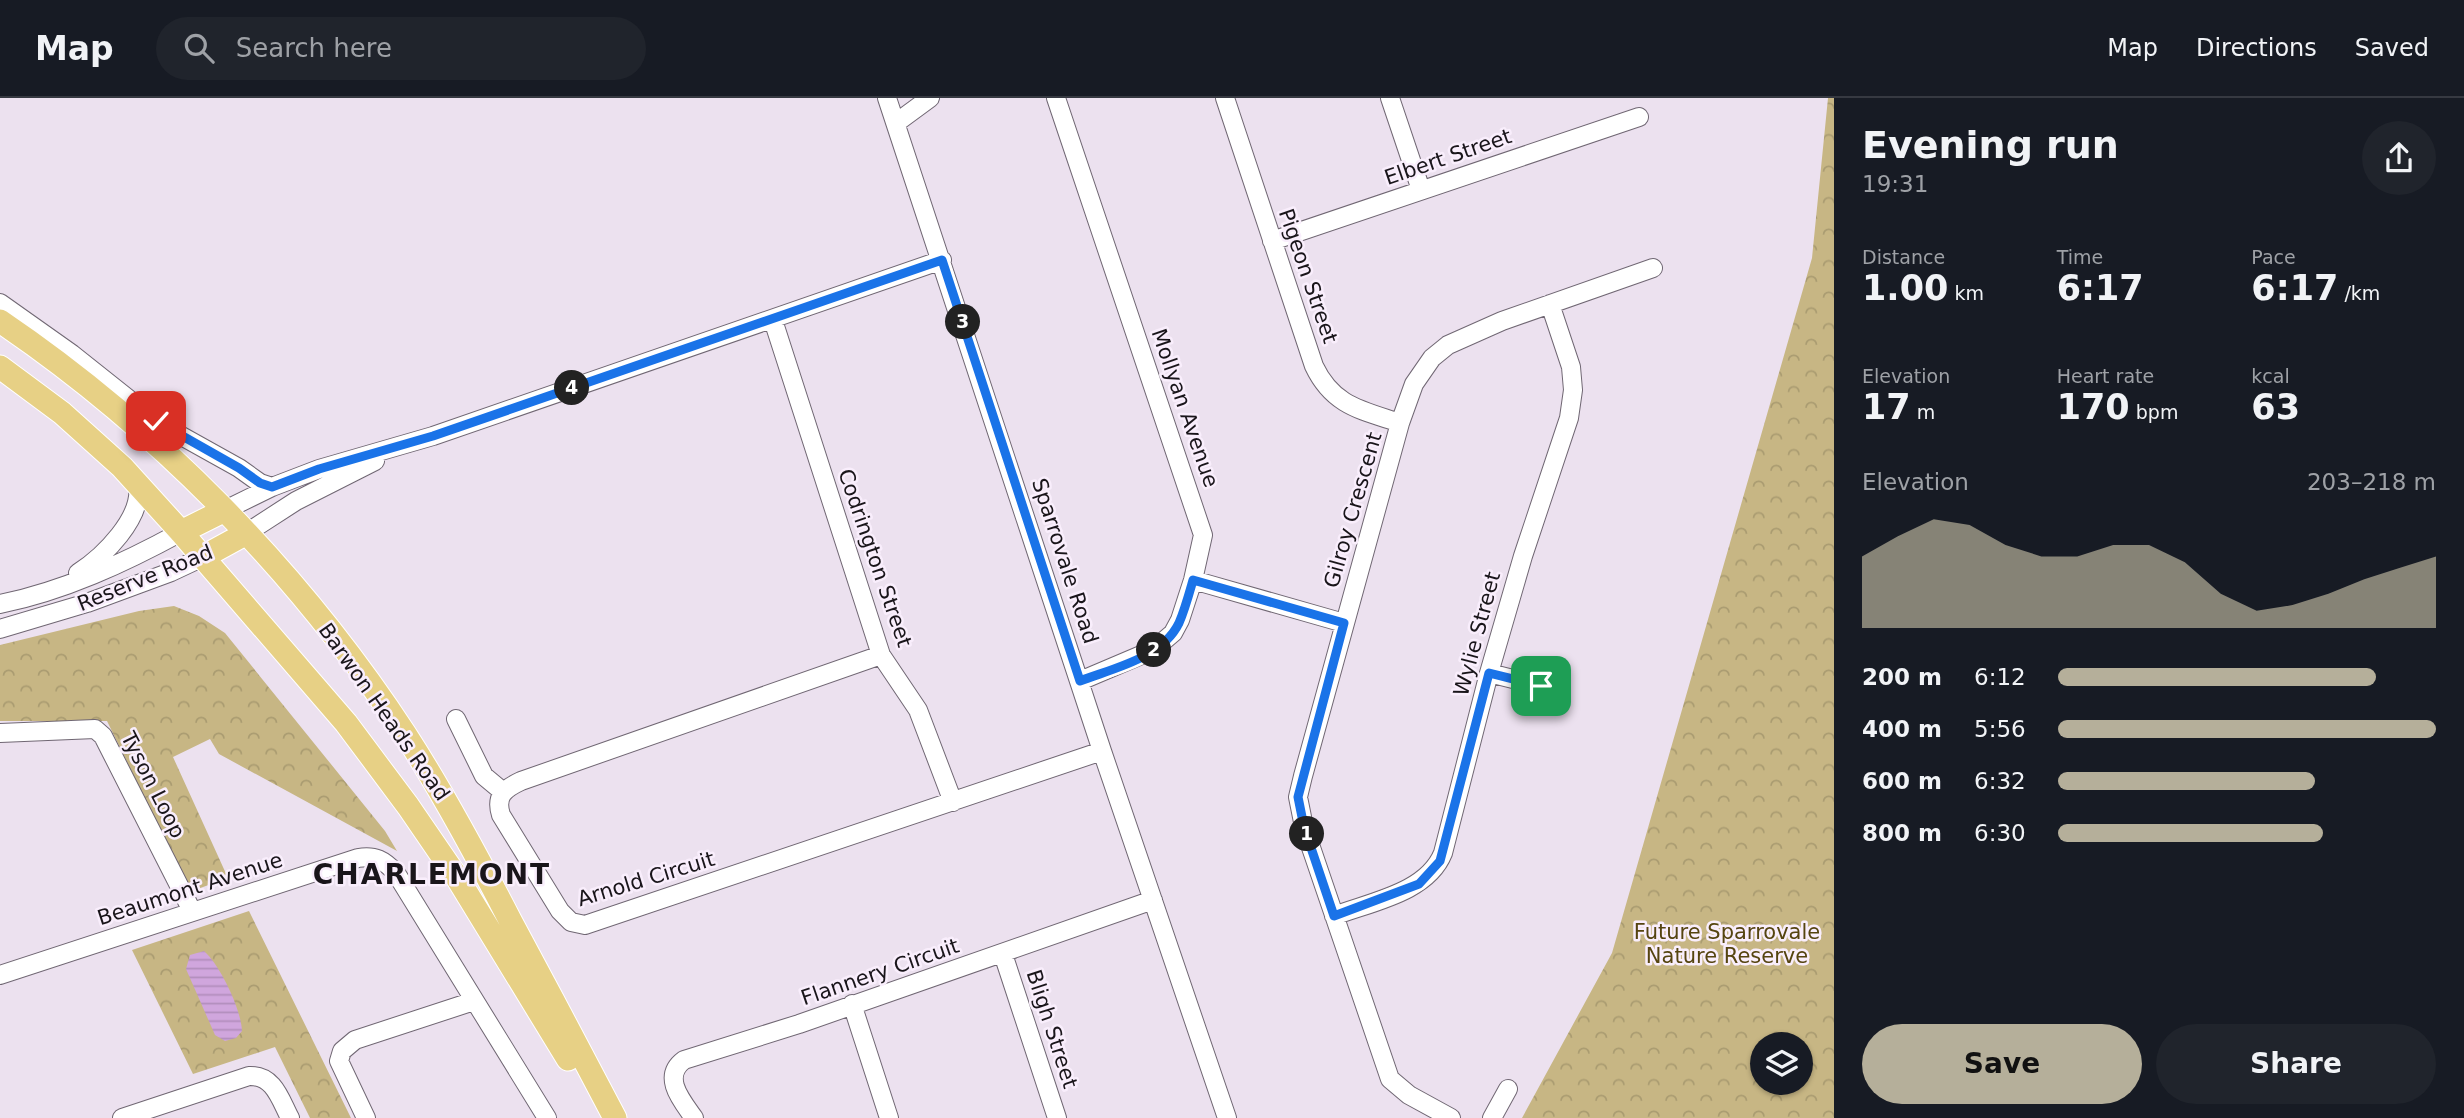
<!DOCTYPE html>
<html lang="en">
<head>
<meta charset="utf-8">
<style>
  body { margin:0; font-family:"DejaVu Sans",sans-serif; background:#20242c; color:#f1f3f6; height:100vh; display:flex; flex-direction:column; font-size:26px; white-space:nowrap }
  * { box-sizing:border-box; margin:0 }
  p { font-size:23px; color:#9ea1a6 }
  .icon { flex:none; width:38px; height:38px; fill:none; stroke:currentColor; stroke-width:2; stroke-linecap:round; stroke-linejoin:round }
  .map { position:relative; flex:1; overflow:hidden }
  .side { display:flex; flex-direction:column; background:#171b24; width:630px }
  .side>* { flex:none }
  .buttons { position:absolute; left:1750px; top:934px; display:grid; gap:14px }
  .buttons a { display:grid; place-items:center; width:63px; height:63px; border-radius:50%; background:#171b24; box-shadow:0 2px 5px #0004; font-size:35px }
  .pin { position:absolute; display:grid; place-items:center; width:60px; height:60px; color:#fff; margin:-30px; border-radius:14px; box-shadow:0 4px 10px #0006 }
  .km { position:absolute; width:35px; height:35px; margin:-18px; border-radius:50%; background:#222; color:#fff; font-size:19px; line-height:35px; text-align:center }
  .round { display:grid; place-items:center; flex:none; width:74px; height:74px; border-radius:37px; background:#20242c }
  .summary { display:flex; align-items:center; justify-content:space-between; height:119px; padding:0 28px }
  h1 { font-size:38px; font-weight:800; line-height:52px }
  .metrics { display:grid; grid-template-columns:repeat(3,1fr); gap:10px; height:119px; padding:7px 28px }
  .metrics div { display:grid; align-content:center }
  .metrics b { font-size:35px; font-weight:800 }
  .metrics small { font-size:19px; font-weight:400 }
  .metrics p { font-size:19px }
  .chart { height:196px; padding:14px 28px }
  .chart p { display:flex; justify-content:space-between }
  .chart svg { width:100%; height:126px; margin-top:7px; fill:#b5af9a; opacity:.7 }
  .primary-button { display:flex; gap:14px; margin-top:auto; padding:14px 28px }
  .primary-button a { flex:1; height:80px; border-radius:42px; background:#b5af9a; color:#111; font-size:28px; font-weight:800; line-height:80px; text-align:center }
  .primary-button a+a { background:#20242c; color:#f1f3f6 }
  ul { padding:0 28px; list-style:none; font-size:23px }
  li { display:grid; grid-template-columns:112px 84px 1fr; align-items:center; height:52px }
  li i { height:18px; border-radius:9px; background:#b5af9a }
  header { display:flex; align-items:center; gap:42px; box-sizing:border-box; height:98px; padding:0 35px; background:#171b24; border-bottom:2px solid #363941 }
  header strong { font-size:33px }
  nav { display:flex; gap:38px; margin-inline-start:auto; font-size:24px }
  .search { width:490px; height:63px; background:#20242c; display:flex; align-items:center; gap:18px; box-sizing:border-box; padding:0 24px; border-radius:38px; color:#9ea1a6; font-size:26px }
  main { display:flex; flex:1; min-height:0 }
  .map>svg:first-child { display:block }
  .park { fill:url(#park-crowns); fill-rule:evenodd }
  .water { fill:url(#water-rules) }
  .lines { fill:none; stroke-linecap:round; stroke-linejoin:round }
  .minor-casing { stroke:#706773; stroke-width:20 }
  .major-casing { stroke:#fff; stroke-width:25 }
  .minor { stroke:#fff; stroke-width:18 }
  .major { stroke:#e7d085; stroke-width:23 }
  .route-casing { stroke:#fff; stroke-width:14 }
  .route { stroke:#1a73e8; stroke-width:9 }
  .labels { text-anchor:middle; stroke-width:5; stroke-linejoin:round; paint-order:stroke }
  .street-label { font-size:21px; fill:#19151a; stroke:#f9eefc }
  .park-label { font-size:21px; fill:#554410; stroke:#f9eefc }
  .district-label { font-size:28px; font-weight:bold; letter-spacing:2px; fill:#19151a; stroke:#f9eefc }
</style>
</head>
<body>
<header>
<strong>Map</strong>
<div class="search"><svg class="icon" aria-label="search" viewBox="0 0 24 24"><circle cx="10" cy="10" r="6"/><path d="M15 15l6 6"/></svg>Search here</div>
<nav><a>Map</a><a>Directions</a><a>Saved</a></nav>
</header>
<main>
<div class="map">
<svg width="1834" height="1020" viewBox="0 0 1834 1020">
  <defs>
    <pattern id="park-crowns" width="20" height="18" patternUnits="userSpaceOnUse" patternTransform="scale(1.75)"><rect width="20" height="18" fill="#c7b684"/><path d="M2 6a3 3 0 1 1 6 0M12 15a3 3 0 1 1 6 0" fill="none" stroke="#aa9c71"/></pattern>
    <pattern id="water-rules" width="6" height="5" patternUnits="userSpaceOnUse" patternTransform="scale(1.75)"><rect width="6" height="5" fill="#d0a6dd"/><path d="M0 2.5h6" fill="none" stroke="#b28ebd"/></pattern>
  </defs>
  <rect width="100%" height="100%" fill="#ece1ef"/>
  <path class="park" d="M1828,0H1834V1020H1522L1612,855L1812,160ZM1762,947H1801V985H1762Z
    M174,508L199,518L225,535L385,733L397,753L219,656L210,641L173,659L228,780L192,793L187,787L107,623H0V547L139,513Z
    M249,813L351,1020H310L275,949L193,976L132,852Z"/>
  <path class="water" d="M204,853C220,867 241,911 242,933L236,940L225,943L215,937L186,871L190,857Z"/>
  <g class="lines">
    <defs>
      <path id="minor" d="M887,0L1102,653L1227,1020
        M1056,0L1203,437L1193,482L1180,522L1173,535L1153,552L1080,583
        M1225,0L1314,268C1333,308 1361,312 1400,325
        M1390,0L1421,92
        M896,25L930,0
        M1272,143L1639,19
        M0,205L72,256L160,326L239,370L260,385L272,389
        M773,222L881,557L918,612L953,704
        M223,413L272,389L319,371L433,338L942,162
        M245,436L296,403L375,363
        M78,475C103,459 143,420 138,387
        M1193,482L1344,525
        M0,506C64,493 124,465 181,434
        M0,531L87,505L171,474L203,459
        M881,557L521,683C504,691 495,698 501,717L560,813L571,824L585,827L1102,653
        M1489,575L1541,588
        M456,621L484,678L502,693
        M0,635L95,631L103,638L192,813
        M1334,818C1370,804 1427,795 1443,755L1489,575L1523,458L1569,320L1573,292L1571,269L1550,206
        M1003,856L1057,1020
        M0,877L358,760C375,757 384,762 396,775L547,1020
        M852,906L889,1020
        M122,1020L249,978C274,977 280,1001 290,1020
        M366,1020L339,963L342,953L355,942L474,903
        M694,1020C682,1003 661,979 684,962L799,926L1153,802
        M1451,1020L1409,997L1390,981L1304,729L1298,699L1303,678L1400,325L1414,286L1432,260L1448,247L1502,223L1653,170
        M1492,1020L1508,991"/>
      <path id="major" d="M0,223C158,330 300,476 405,636C444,696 478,760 511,824C546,889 581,955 615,1020
        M0,269L62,315L122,369L181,434L346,625L408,708L458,781L568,961
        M181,434L223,413
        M203,459L245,436"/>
    </defs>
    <use href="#minor" class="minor-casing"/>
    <use href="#major" class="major-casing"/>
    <use href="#minor" class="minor"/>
    <use href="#major" class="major"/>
  </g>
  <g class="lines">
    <defs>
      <path id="route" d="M156,323L239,370L260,385L272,389L319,371L433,338L942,162L1080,583C1114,570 1162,560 1179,525C1185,511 1189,496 1193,482L1344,525L1298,699L1304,729L1334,818L1419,786L1440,763L1489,575L1541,588"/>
    </defs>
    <use href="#route" class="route-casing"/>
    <use href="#route" class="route"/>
  </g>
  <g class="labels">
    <g class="street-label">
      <text transform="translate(1448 59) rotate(-19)" y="7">Elbert Street</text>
      <text transform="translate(1308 178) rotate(71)" y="7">Pigeon Street</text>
      <text transform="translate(1185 310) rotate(71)" y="7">Mollyan Avenue</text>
      <text transform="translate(1353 412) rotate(-74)" y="7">Gilroy Crescent</text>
      <text transform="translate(875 460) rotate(71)" y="7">Codrington Street</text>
      <text transform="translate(1065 463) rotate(72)" y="7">Sparrovale Road</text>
      <text transform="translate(145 480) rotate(-22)" y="7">Reserve Road</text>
      <text transform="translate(1477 536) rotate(-75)" y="7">Wylie Street</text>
      <text transform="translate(384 614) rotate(55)" y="7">Barwon Heads Road</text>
      <text transform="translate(153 687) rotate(63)" y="7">Tyson Loop</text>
      <text transform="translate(646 781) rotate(-17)" y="7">Arnold Circuit</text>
      <text transform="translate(190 791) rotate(-18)" y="7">Beaumont Avenue</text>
      <text transform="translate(880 874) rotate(-19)" y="7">Flannery Circuit</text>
      <text transform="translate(1052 931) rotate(72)" y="7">Bligh Street</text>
    </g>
    <g class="park-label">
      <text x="1727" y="841">Future Sparrovale<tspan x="1727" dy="24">Nature Reserve</tspan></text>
    </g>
    <g class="district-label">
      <text x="432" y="786">CHARLEMONT</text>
    </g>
  </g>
</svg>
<div class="buttons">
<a><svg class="icon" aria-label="layers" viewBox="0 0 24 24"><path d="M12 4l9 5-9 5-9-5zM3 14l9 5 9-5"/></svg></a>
</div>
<div class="pin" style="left:1541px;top:588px;background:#1e9e55"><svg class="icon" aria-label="arrive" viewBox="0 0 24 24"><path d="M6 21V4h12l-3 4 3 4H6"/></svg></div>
<div class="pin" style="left:156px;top:323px;background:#d93025"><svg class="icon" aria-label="check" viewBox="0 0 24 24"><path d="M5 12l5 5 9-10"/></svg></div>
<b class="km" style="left:1307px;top:736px">1</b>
<b class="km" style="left:1154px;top:552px">2</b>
<b class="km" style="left:963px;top:224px">3</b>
<b class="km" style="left:572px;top:290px">4</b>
</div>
<section class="side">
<div class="summary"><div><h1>Evening run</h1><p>19:31</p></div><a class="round"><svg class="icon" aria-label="share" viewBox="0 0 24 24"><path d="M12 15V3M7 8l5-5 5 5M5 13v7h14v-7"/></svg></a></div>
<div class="metrics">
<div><p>Distance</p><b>1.00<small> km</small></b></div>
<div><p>Time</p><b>6:17</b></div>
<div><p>Pace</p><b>6:17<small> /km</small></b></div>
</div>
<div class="metrics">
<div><p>Elevation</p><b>17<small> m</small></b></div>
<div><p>Heart rate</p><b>170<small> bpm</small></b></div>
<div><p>kcal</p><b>63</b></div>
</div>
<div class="chart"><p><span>Elevation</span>203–218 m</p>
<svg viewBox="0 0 160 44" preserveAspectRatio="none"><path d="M0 44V19L10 12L20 6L30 8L40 15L50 19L60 19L70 15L80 15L90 21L100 32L110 38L120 36L130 32L140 27L150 23L160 19V44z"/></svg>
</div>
<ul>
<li><b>200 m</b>6:12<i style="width:84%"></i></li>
<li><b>400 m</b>5:56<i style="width:100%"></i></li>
<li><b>600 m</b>6:32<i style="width:68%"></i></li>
<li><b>800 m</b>6:30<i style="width:70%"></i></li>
</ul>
<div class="primary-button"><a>Save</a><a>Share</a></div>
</section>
</main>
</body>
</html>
